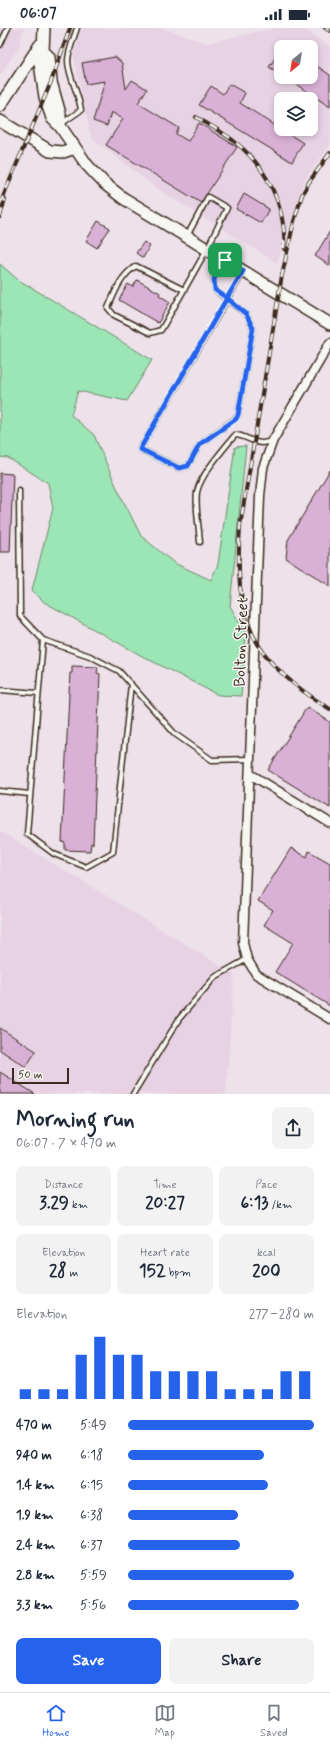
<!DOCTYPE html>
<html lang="en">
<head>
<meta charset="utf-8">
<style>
  body { margin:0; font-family:Mynerve,sans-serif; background:#f2f2f3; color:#1f2937; height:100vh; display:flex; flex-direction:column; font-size:15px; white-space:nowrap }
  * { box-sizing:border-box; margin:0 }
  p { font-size:13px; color:#747a83 }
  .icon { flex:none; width:22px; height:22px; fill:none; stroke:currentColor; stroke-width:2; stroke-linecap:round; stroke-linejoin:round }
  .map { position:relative; height:1066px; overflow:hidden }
  .panel { display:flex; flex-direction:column; background:#fff; flex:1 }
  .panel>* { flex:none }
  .needle { width:26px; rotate:210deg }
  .controls { position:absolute; left:274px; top:12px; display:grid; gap:8px }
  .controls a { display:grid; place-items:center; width:44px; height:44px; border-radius:8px; background:#fff; box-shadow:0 2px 6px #0003; font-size:20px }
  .scale { position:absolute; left:12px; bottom:10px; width:57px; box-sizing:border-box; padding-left:4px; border:2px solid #3b2a1e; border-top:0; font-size:11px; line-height:14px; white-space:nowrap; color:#3b2a1e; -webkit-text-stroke:3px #f6f6f2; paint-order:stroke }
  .pin { position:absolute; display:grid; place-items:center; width:34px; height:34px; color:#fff; margin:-17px; border-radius:8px; box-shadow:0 2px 6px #0006 }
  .round { display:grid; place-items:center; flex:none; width:42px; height:42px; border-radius:8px; background:#f2f2f3 }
  .summary { display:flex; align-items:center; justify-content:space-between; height:68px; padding:0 16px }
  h1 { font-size:22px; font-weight:800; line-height:30px }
  .metrics { display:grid; grid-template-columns:repeat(3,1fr); gap:6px; height:68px; padding:4px 16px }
  .metrics div { display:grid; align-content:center; border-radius:8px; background:#f2f2f3; text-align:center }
  .metrics b { font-size:17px; font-weight:800 }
  .metrics small { font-size:11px; font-weight:400 }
  .metrics p { font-size:11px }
  .chart { height:112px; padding:8px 16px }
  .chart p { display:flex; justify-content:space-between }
  .chart svg { width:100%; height:72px; margin-top:4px; stroke:#2563eb; stroke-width:6 }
  .button { display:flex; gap:8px; margin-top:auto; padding:8px 16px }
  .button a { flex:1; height:46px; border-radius:8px; background:#2563eb; color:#fff; font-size:16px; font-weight:800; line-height:46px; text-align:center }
  .button a+a { background:#f2f2f3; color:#1f2937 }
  ul { padding:0 16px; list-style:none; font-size:13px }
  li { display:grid; grid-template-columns:64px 48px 1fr; align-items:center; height:30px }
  li i { height:10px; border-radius:5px; background:#2563eb }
  .status { display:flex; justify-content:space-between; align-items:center; height:28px; padding:0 20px; background:#fff; direction:ltr }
  .status svg { height:11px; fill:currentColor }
  .tabs { display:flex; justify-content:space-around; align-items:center; height:56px; border-top:1px solid #e0e1e3; background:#fff; font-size:11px; color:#747a83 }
  .tabs a { display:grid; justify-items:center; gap:2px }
  .tabs .on { color:#2563eb }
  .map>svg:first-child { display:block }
  .built { fill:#e7d2e4; fill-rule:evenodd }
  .green { fill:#9ce6b5; stroke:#6c886a }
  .building { fill:#d9b0d6; stroke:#3b2a1e }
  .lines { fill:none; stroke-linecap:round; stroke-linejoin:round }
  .lane-casing { stroke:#3b2a1e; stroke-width:7 }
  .street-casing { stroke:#3b2a1e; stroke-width:11 }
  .secondary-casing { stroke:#3b2a1e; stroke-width:14 }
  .lane { stroke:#f6f6f2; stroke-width:4 }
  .street { stroke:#f6f6f2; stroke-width:8 }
  .secondary { stroke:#f6f6f2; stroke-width:11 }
  .rail-casing { stroke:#3b2a1e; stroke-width:4 }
  .rail { stroke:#f6f6f2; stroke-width:2.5; stroke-dasharray:8; stroke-linecap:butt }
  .route-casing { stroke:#fff; stroke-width:8 }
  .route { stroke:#2563eb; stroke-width:5 }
  .labels { text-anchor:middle; stroke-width:3; stroke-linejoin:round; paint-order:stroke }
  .street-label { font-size:16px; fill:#3b2a1e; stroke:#f6f6f2 }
</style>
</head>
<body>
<div class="status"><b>06:07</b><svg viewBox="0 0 49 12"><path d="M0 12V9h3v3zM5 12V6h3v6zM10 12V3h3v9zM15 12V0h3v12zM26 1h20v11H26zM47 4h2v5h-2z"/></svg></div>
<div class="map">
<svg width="330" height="1066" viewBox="0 0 330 1066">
  <rect width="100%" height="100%" fill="#ede1ea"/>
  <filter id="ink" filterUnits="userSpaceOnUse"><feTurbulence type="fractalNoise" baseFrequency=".025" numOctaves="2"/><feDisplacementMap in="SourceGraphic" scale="8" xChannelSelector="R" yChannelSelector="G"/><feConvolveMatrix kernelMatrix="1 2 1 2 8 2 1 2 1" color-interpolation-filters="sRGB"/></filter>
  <g filter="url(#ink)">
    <path class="built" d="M0,0H24L18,21L0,47Z
      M82,0H162L207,15L275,0H304L330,19V117L304,153L277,235L156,160L91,109L73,26ZM281,19H311V49H281ZM281,71H311V101H281Z
      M0,803L234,946L226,1066H0Z"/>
    <path class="green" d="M0,236L17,251L152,332L127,373L78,363L71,387L94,407L116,458L141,508L174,535L211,552L218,536L235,419L246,418L230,578L246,606L241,668L218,667L144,629L44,574L32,562L53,480L48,455L8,430L0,429Z"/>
    <path class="building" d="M281,21V46L269,39Z
      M115,29L122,35L126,61L132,52L147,61L138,75L179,100L176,106L188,113L199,95L237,119L201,175L106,117L123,91L111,84L107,98L93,93L105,53L86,56L82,35Z
      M311,34L330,47V79L285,49H311Z
      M229,56L245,65L240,75L303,115L292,134L199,77L211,58L223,66Z
      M244,166L269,181L261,195L236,181Z
      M98,193L110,200L97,220L86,213Z
      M330,203V238L315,228Z
      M144,214L150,218L143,230L136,225Z
      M137,252L160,265L159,267L170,274L158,295L119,272L128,256L133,259Z
      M330,442V558L286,530L288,512Z
      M0,445L13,446L10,524H0Z
      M72,638L98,639L97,645L100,646L93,816L91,815L90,823L65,822V815L62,814L70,645H72Z
      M307,679L330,694V780L268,742Z
      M291,820L307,829L309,823L330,835V978L275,944L293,915L264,897L273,882L258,873Z
      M0,1000L36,1023L26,1039L0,1022Z
      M0,1044L35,1066H0Z"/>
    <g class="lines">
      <defs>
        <path id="lane" d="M0,17L8,0
          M61,96L81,82C79,66 68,47 68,33C68,23 74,10 77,0
          M225,232L214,251L215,262L246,286L253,300L238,387L235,391L200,416L188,438L179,440L140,421L243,244
          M184,262L161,302L150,305L114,287L108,280C115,264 121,247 136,238L184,262L207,221L227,180L208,169L187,208
          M19,462L20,588L43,612
          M200,514C199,500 195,477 197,464C201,446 223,422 235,407C248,407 258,421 272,412
          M131,656L113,824L86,839L54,826L27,806L43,612L90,628L119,643L175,706L212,732L250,731
          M0,662L38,665
          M0,763L30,766
          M133,1066L179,991L215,949L247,931"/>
        <path id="street" d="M330,315L273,412L263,440L260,468L243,915L247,931L256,946L330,991
          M250,746L330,795"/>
        <path id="secondary" d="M44,0L43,23L39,29L45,69L52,90L60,98L87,137L105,156L123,170L330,296
          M43,23L49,29L51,54L60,86V98
          M0,78L40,17
          M0,93L50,123L63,124L75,120"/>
      </defs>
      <use href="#lane" class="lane-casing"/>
      <use href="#street" class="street-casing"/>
      <use href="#secondary" class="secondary-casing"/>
      <use href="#lane" class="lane"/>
      <use href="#street" class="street"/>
      <use href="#secondary" class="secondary"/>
      <defs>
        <path id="rail" d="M325,0L330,3
          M196,89C209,97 223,104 235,114C267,139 287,180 284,221
          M330,125L309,154L302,167L294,193L282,247L240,498C234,591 249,631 330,681
          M0,176L51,54L70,0
          M0,189L5,171"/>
      </defs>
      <use href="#rail" class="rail-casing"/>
      <use href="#rail" class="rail"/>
    </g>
  </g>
  <g class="lines" filter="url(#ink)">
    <defs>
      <path id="route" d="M225,232L214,251L215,262L227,270L140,421L179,440L188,438L200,416L236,391L238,387L253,300L246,286L227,270L243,243L225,232"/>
    </defs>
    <use href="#route" class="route-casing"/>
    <use href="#route" class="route"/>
  </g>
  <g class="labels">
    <g class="street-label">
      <text transform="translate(240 614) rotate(-88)" y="6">Bolton Street</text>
    </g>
  </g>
</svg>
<div class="controls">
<a><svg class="needle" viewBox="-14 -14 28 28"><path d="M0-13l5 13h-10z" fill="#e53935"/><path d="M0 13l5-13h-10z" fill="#747a83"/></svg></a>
<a><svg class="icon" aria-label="layers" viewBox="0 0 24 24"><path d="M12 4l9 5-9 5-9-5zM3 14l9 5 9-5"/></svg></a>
</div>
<div class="scale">50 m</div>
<div class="pin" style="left:225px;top:232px;background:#1e9e55"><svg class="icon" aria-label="arrive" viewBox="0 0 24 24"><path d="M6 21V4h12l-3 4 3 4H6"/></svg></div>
</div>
<section class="panel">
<div class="summary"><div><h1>Morning run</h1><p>06:07 · 7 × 470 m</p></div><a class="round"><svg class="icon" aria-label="share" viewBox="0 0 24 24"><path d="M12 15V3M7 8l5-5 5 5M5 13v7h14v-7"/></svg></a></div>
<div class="metrics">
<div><p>Distance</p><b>3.29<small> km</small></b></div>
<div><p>Time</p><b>20:27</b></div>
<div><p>Pace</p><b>6:13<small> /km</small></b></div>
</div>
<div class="metrics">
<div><p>Elevation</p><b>28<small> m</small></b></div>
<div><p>Heart rate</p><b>152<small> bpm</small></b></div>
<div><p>kcal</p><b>200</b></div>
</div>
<div class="chart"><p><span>Elevation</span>277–280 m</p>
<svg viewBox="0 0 160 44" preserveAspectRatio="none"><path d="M5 44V38M15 44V38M25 44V38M35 44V17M45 44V6M55 44V17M65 44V17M75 44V27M85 44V27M95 44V27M105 44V27M115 44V38M125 44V38M135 44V38M145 44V27M155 44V27"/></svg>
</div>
<ul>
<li><b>470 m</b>5:49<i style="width:100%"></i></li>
<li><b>940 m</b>6:18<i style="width:73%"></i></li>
<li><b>1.4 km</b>6:15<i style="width:75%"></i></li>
<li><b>1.9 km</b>6:38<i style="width:59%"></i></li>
<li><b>2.4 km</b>6:37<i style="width:60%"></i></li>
<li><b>2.8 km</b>5:59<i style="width:89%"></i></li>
<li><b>3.3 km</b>5:56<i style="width:92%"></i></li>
</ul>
<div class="button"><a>Save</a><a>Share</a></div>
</section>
<nav class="tabs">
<a class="on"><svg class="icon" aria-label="home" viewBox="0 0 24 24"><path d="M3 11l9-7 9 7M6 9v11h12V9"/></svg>Home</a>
<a><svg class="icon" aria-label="map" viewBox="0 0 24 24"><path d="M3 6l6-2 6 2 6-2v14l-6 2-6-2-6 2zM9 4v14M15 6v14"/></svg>Map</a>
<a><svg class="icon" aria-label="saved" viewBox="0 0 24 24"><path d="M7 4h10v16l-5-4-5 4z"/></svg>Saved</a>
</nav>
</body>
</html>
